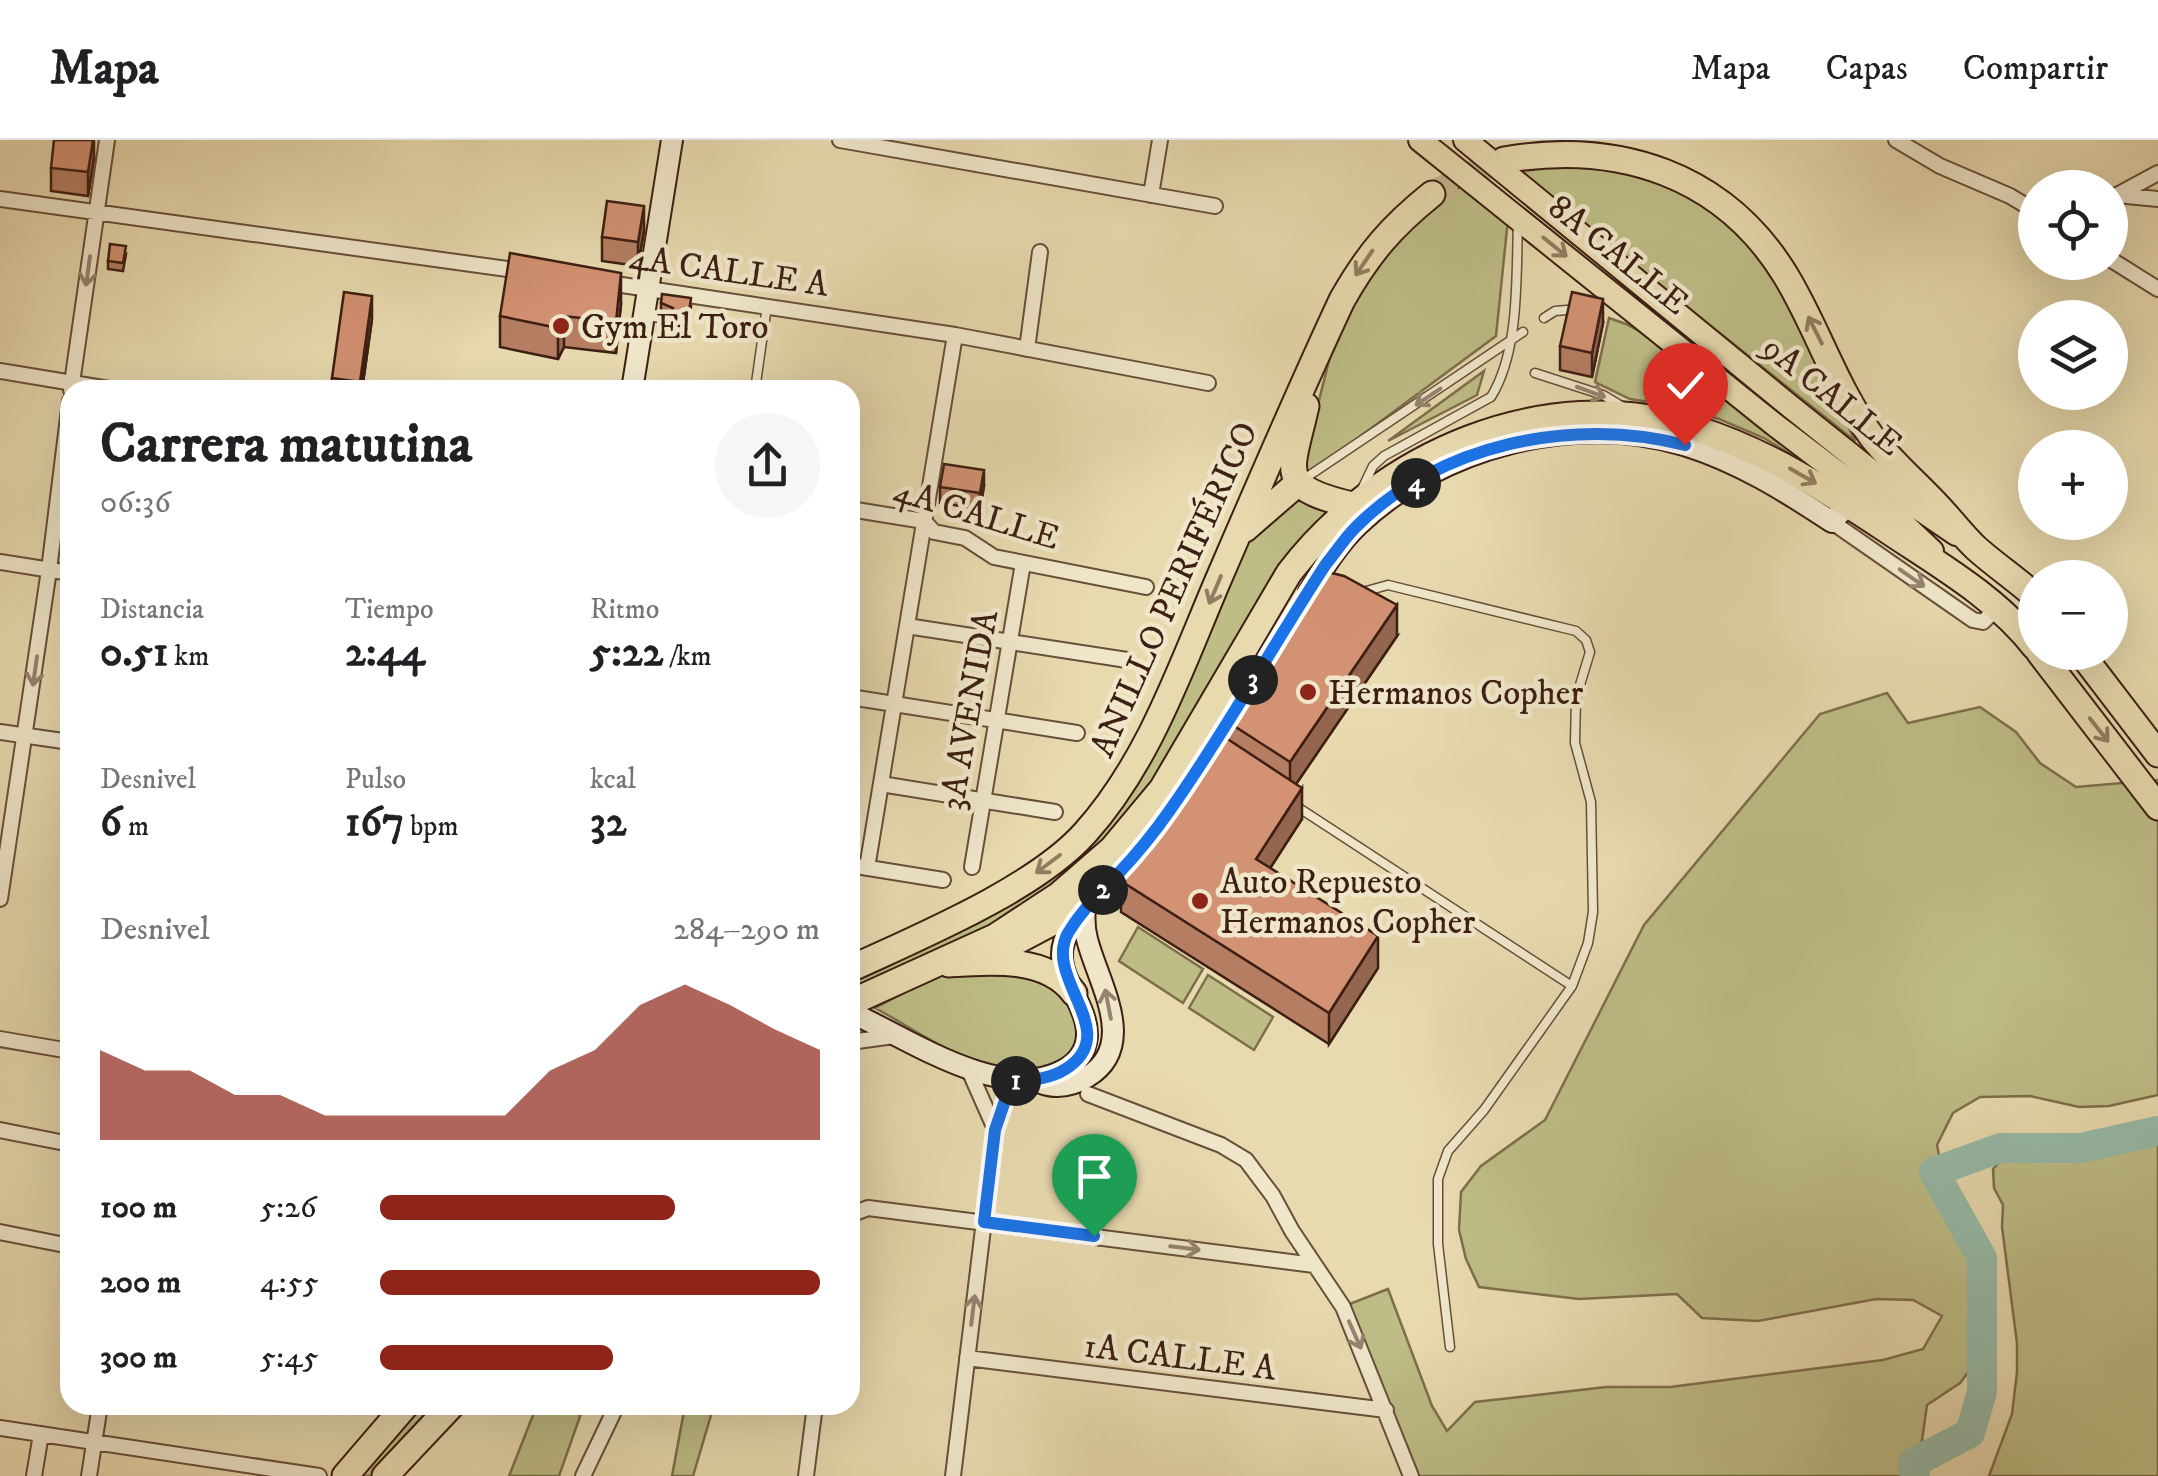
<!DOCTYPE html>
<html lang="es">
<head>
<meta charset="utf-8">
<style>
  body { margin:0; font-family:"IM FELL DW Pica",serif; background:#f6f6f6; color:#202124; height:100vh; display:flex; flex-direction:column; font-size:38px; white-space:nowrap }
  * { box-sizing:border-box; margin:0 }
  p { font-size:32px; color:#757577 }
  .icon { flex:none; width:55px; height:55px; fill:none; stroke:currentColor; stroke-width:2; stroke-linecap:round; stroke-linejoin:round }
  .map { position:relative; flex:1; overflow:hidden }
  .details { position:absolute; left:60px; top:240px; width:800px; height:1035px; display:flex; flex-direction:column; background:#fff; border-radius:30px; box-shadow:0 10px 40px #0002 }
  .details>* { flex:none }
  .fabs { position:absolute; left:2018px; top:30px; display:grid; gap:20px }
  .fabs a { display:grid; place-items:center; width:110px; height:110px; border-radius:50%; background:#fff; box-shadow:0 10px 40px #0002; font-size:50px }
  .pin { position:absolute; display:grid; place-items:center; width:85px; height:85px; color:#fff; margin:-102px -42px; border-radius:50% 50% 50% 0; rotate:-45deg; box-shadow:0 0 10px #0007 }
  .pin .icon { rotate:45deg }
  .km { position:absolute; width:50px; height:50px; margin:-25px; border-radius:50%; background:#222; color:#fff; font-size:28px; line-height:50px; text-align:center }
  .round { display:grid; place-items:center; flex:none; width:105px; height:105px; border-radius:52px; background:#f6f6f6 }
  .summary { display:flex; align-items:center; justify-content:space-between; height:170px; padding:0 40px }
  h1 { font-size:55px; font-weight:800; line-height:75px }
  .figures { display:grid; grid-template-columns:repeat(3,1fr); gap:15px; height:170px; padding:10px 40px }
  .figures div { display:grid; align-content:center }
  .figures b { font-size:42px; font-weight:800 }
  .figures small { font-size:28px; font-weight:400 }
  .figures p { font-size:28px }
  .chart { height:280px; padding:20px 40px }
  .chart p { display:flex; justify-content:space-between }
  .chart svg { width:100%; height:180px; margin-top:10px; fill:#8f2418; opacity:.7 }
  ul { padding:0 40px; list-style:none; font-size:32px }
  li { display:grid; grid-template-columns:160px 120px 1fr; align-items:center; height:75px }
  li i { height:25px; border-radius:12px; background:#8f2418 }
  header { display:flex; align-items:center; gap:60px; box-sizing:border-box; height:140px; padding:0 50px; background:#fff; border-bottom:2px solid #e0e0e0 }
  header strong { font-size:48px }
  nav { display:flex; gap:55px; margin-inline-start:auto; font-size:35px }
  .map>svg:first-child { display:block }
  .green { fill:#bebd86; stroke:#7e6e4c; stroke-width:2.5 }
  .lines { fill:none; stroke-linecap:round; stroke-linejoin:round }
  .river { stroke:#97bba9; stroke-width:30 }
  .highway-tunnel { stroke:#c6b590; stroke-width:25; stroke-dasharray:25 12; stroke-linecap:butt }
  .lane-casing { stroke:#684e3a; stroke-width:11 }
  .street-casing { stroke:#684e3a; stroke-width:18 }
  .secondary-casing { stroke:#3d1f13; stroke-width:24 }
  .primary-casing { stroke:#3d1f13; stroke-width:26 }
  .highway-casing { stroke:#3d1f13; stroke-width:29 }
  .lane { stroke:#f0e7cb; stroke-width:8 }
  .street { stroke:#f0e7cb; stroke-width:14 }
  .secondary { stroke:#f0e7cb; stroke-width:20 }
  .primary { stroke:#e8daaf; stroke-width:22 }
  .highway { stroke:#e8daaf; stroke-width:25 }
  .wall { fill:#b57e63; stroke:#3d1f13; stroke-width:2.5 }
  .shaded-wall { fill:#946650; stroke:#3d1f13; stroke-width:2.5 }
  .building { fill:#d39273; stroke:#3d1f13; stroke-width:2.5 }
  .oneway { stroke:#927c61 }
  .oneway2 { stroke:#96836f }
  .route-casing { stroke:#fff; stroke-width:20 }
  .route { stroke:#1a73e8; stroke-width:12 }
  .poi-dot { fill:#8f2418; stroke:#f0e7cb; stroke-width:4 }
  .labels { text-anchor:middle; stroke-width:9; stroke-linejoin:round; paint-order:stroke }
  .street-label { font-size:35px; fill:#3d1f13; stroke:#f0e7cb }
  .poi-label { font-size:35px; fill:#3d1f13; stroke:#f0e7cb; text-anchor:start }
</style>
</head>
<body>
<header>
<strong>Mapa</strong>
<nav><a>Mapa</a><a>Capas</a><a>Compartir</a></nav>
</header>
<div class="map">
<svg width="2158" height="1336" viewBox="0 0 2158 1336">
  <rect width="100%" height="100%" fill="#e8daaf"/>
  <filter id="stains"><feTurbulence type="fractalNoise" baseFrequency=".002" numOctaves="4"/><feColorMatrix values="0 0 0 0 .2 0 0 0 0 .09 0 0 0 0 .02 0 0 0 .5 -.17"/></filter>
  <radialGradient id="worn" r=".72"><stop offset=".6" stop-color="#630" stop-opacity="0"/><stop offset="1" stop-color="#630" stop-opacity=".3"/></radialGradient>
  <path class="green" d="M1535,22L1636,30L1721,73L1778,137L1855,301L1517,31Z
    M1464,45L1508,79L1496,196L1308,335L1301,331L1331,213L1376,119L1428,65Z
    M1609,178L1626,184L1672,209L1838,344L1764,298L1719,279L1675,266L1630,259L1595,242Z
    M1484,231L1477,255L1388,301Z
    M1290,358L1321,367L1329,373L1275,431L1169,620L1133,673L1081,730L987,790L850,852V840L979,783L1075,722L1123,665L1245,401Z
    M1887,553L1908,583L1980,567L2016,592L2040,623L2076,647L2158,640V955L2109,966L2079,967L2030,956L1980,957L1953,973L1937,1005L1947,1054L1970,1096L1973,1150L1983,1182L1979,1218L1960,1243L1927,1265L1917,1336H1417L1342,1167L1388,1149L1432,1266L1447,1291L1475,1262L1606,1247H1670L1883,1220L1923,1209L1942,1176L1913,1160L1876,1159L1758,1181L1702,1178L1677,1154L1579,1159L1479,1147L1466,1119L1459,1090L1461,1052L1481,1026L1545,980L1644,785L1820,574Z
    M1138,787L1203,829L1183,863L1119,821Z
    M977,831C1000,834 1032,832 1051,846C1072,861 1089,898 1066,919C1050,933 1017,931 999,927C955,920 913,888 875,868L936,836Z
    M1208,835L1273,877L1254,910L1189,868Z
    M2158,995V1336H1989L2012,1274L2017,1232V1203L2002,1087L2003,1065L1994,1048L1993,1029L2014,1007L2040,997Z
    M420,1265H441L372,1336H353Z
    M537,1265H584L559,1336H509Z
    M682,1265H714L693,1336H672L684,1271Z"/>
  <g class="lines">
    <path class="river" d="M1915,1336L1913,1323L1970,1293L1982,1252V1118L1934,1032L2000,1008H2081L2158,991"/>
    <path class="highway-tunnel" d="M1432,54L1469,34L1504,20"/>
    <defs>
      <path id="lane" d="M648,176L666,179
        M1544,178L1555,171L1578,169
        M1535,233L1603,255L1623,267
        M755,250L767,166
        M1301,341L1523,192
        M1362,349L1373,326L1384,316L1491,257C1520,210 1516,136 1518,82
        M1359,453L1388,445L1576,491L1586,500L1590,512L1576,558L1575,603L1591,662L1593,772L1588,803L1572,846L1484,970L1448,1011L1438,1039V1104L1450,1207
        M1296,666L1572,846"/>
      <path id="street" d="M840,0L1215,66
        M1896,0L1940,26L2010,56L2035,71
        M1151,55L1160,0
        M2116,55L2158,59
        M0,59L522,131
        M2110,59L2158,33
        M2110,119L2158,149
        M602,142L955,195L1208,243
        M1027,209L1040,112
        M0,231L115,250
        M71,250L107,0
        M850,369L924,381L934,392L965,398L994,417L1146,447
        M1832,382L1973,480L1983,482L1997,468
        M0,422L70,433
        M907,486L1127,520
        M850,557L1077,593
        M0,592L70,602
        M881,644L1055,672
        M850,725L943,740
        M972,727L1023,423
        M867,728L955,195
        M0,759L49,430L70,261
        M0,899L70,911
        M850,902L894,896
        M968,928L995,989
        M1088,954L1221,1005L1246,1020L1273,1056L1292,1091L1343,1167L1411,1336
        M0,990L70,1004
        M850,1075L868,1068L1314,1125
        M0,1092L70,1106
        M967,1218L1386,1270
        M0,1288L319,1336
        M34,1336L41,1294
        M89,1336L100,1265
        M583,1336L617,1265
        M806,1336L815,1265
        M953,1336L995,990L1012,941"/>
      <path id="secondary" d="M632,250L672,0
        M1309,452C1323,429 1338,404 1358,385C1440,307 1576,271 1684,305C1739,322 1785,351 1832,382L1848,364
        M1204,617L1239,561
        M850,872C907,898 1001,963 1062,931C1076,924 1086,912 1087,896C1088,862 1053,836 1064,802C1073,774 1096,758 1115,737C1133,719 1148,699 1164,679
        M1041,943C1057,949 1072,946 1087,937C1140,905 1097,841 1087,799C1084,788 1084,778 1085,767"/>
      <path id="primary" d="M1420,0L1775,285L1896,377L1932,411
        M1465,0L1791,267L1915,366L1956,394"/>
      <path id="highway" d="M1504,20C1618,0 1724,34 1786,136C1817,187 1836,249 1872,297C1891,321 1914,341 1935,363C1949,377 1961,394 1976,408C1995,425 2016,439 2035,456
        M1306,266C1291,333 1275,347 1352,365
        M1245,389L1298,343
        M2039,512L2158,667
        M2080,512L2158,614
        M1002,809L1085,765
        M949,824C989,821 1047,816 1074,853
        M850,829C919,797 1035,749 1085,693C1148,623 1180,530 1216,445C1257,350 1298,254 1342,160C1368,114 1391,87 1432,54
        M850,863L995,797L1059,755L1112,709L1162,649L1289,433C1380,314 1544,242 1693,288C1765,310 1825,349 1887,390C1939,425 1996,457 2035,507
        M345,1336L406,1265
        M385,1336L452,1265"/>
    </defs>
    <use href="#lane" class="lane-casing"/>
    <use href="#street" class="street-casing"/>
    <use href="#secondary" class="secondary-casing"/>
    <use href="#primary" class="primary-casing"/>
    <use href="#highway" class="highway-casing"/>
    <use href="#lane" class="lane"/>
    <use href="#street" class="street"/>
    <use href="#secondary" class="secondary"/>
    <use href="#primary" class="primary"/>
    <use href="#highway" class="highway"/>
  </g>
  <path class="wall" d="M94,0V18L88,56L51,51V28Z
    M644,90L638,126L602,121V97Z
    M126,114L123,131L108,129V121Z
    M661,163L691,166L688,187L671,185V175L661,171Z
    M621,164L616,213L564,207L558,219L500,207V176Z
    M372,179L362,250H332V238Z
    M1603,183L1592,237L1560,230V206Z
    M984,346L980,369L940,363V347Z
    M1397,496L1296,644L1302,679L1270,728L1378,828L1329,904L1121,772V741L1225,598V580Z"/>
  <path class="shaded-wall" d="M93,0L94,18L88,56V32Z
    M644,66V90L638,126V102Z
    M621,133V164L616,213V182Z
    M372,156V179L362,250H360Z
    M1603,159V183L1592,237V213Z
    M564,176V207L558,219V188Z
    M984,330V346L980,369V353Z
    M1397,465V496L1290,653V622Z
    M1302,648V679L1256,750V719Z
    M1378,796V828L1329,904V873Z"/>
  <path class="building" d="M54,0H93L88,32L51,28Z
    M607,61L644,66L638,102L602,97Z
    M110,104L126,106L123,123L108,121Z
    M510,113L621,133L616,182L564,176L558,188L500,176Z
    M344,152L372,156L360,242L332,238Z
    M1572,152L1603,159L1592,213L1560,206Z
    M662,154L691,158L688,179L671,177L673,168L661,163Z
    M944,324L984,330L980,353L940,347Z
    M1319,430L1344,436L1397,465L1290,622L1225,580Z
    M1217,592L1302,648L1256,719L1378,796L1329,873L1121,741Z"/>
  <defs><path id="oneway-shaft" d="M-6 0H5M1.5-3L5.5 0L1.5 3" fill="none" stroke-width="1.6" stroke-linecap="round" stroke-linejoin="round" transform="scale(2.5)"/></defs>
  <g class="oneway">
    <use href="#oneway-shaft" transform="translate(1555 107) rotate(39)"/>
    <use href="#oneway-shaft" transform="translate(1364 123) rotate(124)"/>
    <use href="#oneway-shaft" transform="translate(1815 190) rotate(-117)"/>
    <use href="#oneway-shaft" transform="translate(1803 336) rotate(30)"/>
    <use href="#oneway-shaft" transform="translate(1215 450) rotate(113)"/>
    <use href="#oneway-shaft" transform="translate(2099 590) rotate(52)"/>
    <use href="#oneway-shaft" transform="translate(1048 724) rotate(143)"/>
  </g>
  <g class="oneway2">
    <use href="#oneway-shaft" transform="translate(88 131) rotate(98)"/>
    <use href="#oneway-shaft" transform="translate(1591 252) rotate(20)"/>
    <use href="#oneway-shaft" transform="translate(1428 257) rotate(146)"/>
    <use href="#oneway-shaft" transform="translate(1912 438) rotate(35)"/>
    <use href="#oneway-shaft" transform="translate(35 531) rotate(98)"/>
    <use href="#oneway-shaft" transform="translate(1108 864) rotate(-101)"/>
    <use href="#oneway-shaft" transform="translate(1185 1108) rotate(7)"/>
    <use href="#oneway-shaft" transform="translate(973 1170) rotate(-83)"/>
    <use href="#oneway-shaft" transform="translate(1355 1195) rotate(66)"/>
  </g>
  <g class="lines">
    <defs>
      <path id="route" d="M1094,1096L984,1082L995,990L1012,940C1032,941 1053,939 1070,926C1120,889 1043,838 1068,793C1083,768 1098,756 1117,735C1136,715 1154,693 1170,670C1226,591 1273,505 1326,424C1336,412 1344,399 1355,388C1437,304 1574,276 1685,305"/>
    </defs>
    <use href="#route" class="route-casing"/>
    <use href="#route" class="route"/>
  </g>
  <g class="poi-dot">
    <circle cx="561" cy="186" r="10"/>
    <circle cx="1308" cy="552" r="10"/>
    <circle cx="1200" cy="761" r="10"/>
  </g>
  <g class="labels">
    <g class="street-label">
      <text transform="translate(1619 114) rotate(39)" y="12">8A CALLE</text>
      <text transform="translate(729 130) rotate(8)" y="12">4A CALLE A</text>
      <text transform="translate(1833 255) rotate(39)" y="12">9A CALLE</text>
      <text transform="translate(977 373) rotate(17)" y="12">4A CALLE</text>
      <text transform="translate(1173 449) rotate(-66)" y="12">ANILLO PERIFÉRICO</text>
      <text transform="translate(968 570) rotate(-80)" y="12">3A AVENIDA</text>
      <text transform="translate(1180 1216) rotate(7)" y="12">1A CALLE A</text>
    </g>
    <g class="poi-label">
      <text x="581" y="198">Gym El Toro</text>
      <text x="1328" y="564">Hermanos Copher</text>
      <text x="1220" y="753">Auto Repuesto<tspan x="1220" dy="40">Hermanos Copher</tspan></text>
    </g>
  </g>
  <rect width="100%" height="100%" filter="url(#stains)"/>
  <rect width="100%" height="100%" fill="url(#worn)"/>
</svg>
<div class="fabs">
<a><svg class="icon" aria-label="locate" viewBox="0 0 24 24"><circle cx="12" cy="12" r="6"/><path d="M12 2v4M12 18v4M2 12h4M18 12h4"/></svg></a>
<a><svg class="icon" aria-label="layers" viewBox="0 0 24 24"><path d="M12 4l9 5-9 5-9-5zM3 14l9 5 9-5"/></svg></a>
<a>+</a>
<a>−</a>
</div>
<div class="pin" style="left:1094px;top:1096px;background:#1e9e55"><svg class="icon" aria-label="arrive" viewBox="0 0 24 24"><path d="M6 21V4h12l-3 4 3 4H6"/></svg></div>
<div class="pin" style="left:1685px;top:305px;background:#d93025"><svg class="icon" aria-label="check" viewBox="0 0 24 24"><path d="M5 12l5 5 9-10"/></svg></div>
<b class="km" style="left:1016px;top:941px">1</b>
<b class="km" style="left:1103px;top:750px">2</b>
<b class="km" style="left:1253px;top:540px">3</b>
<b class="km" style="left:1416px;top:343px">4</b>
<section class="details">
<div class="summary"><div><h1>Carrera matutina</h1><p>06:36</p></div><a class="round"><svg class="icon" aria-label="share" viewBox="0 0 24 24"><path d="M12 15V3M7 8l5-5 5 5M5 13v7h14v-7"/></svg></a></div>
<div class="figures">
<div><p>Distancia</p><b>0.51<small> km</small></b></div>
<div><p>Tiempo</p><b>2:44</b></div>
<div><p>Ritmo</p><b>5:22<small> /km</small></b></div>
</div>
<div class="figures">
<div><p>Desnivel</p><b>6<small> m</small></b></div>
<div><p>Pulso</p><b>167<small> bpm</small></b></div>
<div><p>kcal</p><b>32</b></div>
</div>
<div class="chart"><p><span>Desnivel</span>284–290 m</p>
<svg viewBox="0 0 160 44" preserveAspectRatio="none"><path d="M0 44V22L10 27L20 27L30 33L40 33L50 38L60 38L70 38L80 38L90 38L100 27L110 22L120 11L130 6L140 11L150 17L160 22V44z"/></svg>
</div>
<ul>
<li><b>100 m</b>5:26<i style="width:67%"></i></li>
<li><b>200 m</b>4:55<i style="width:100%"></i></li>
<li><b>300 m</b>5:45<i style="width:53%"></i></li>
</ul>
</section>
</div>
</body>
</html>
